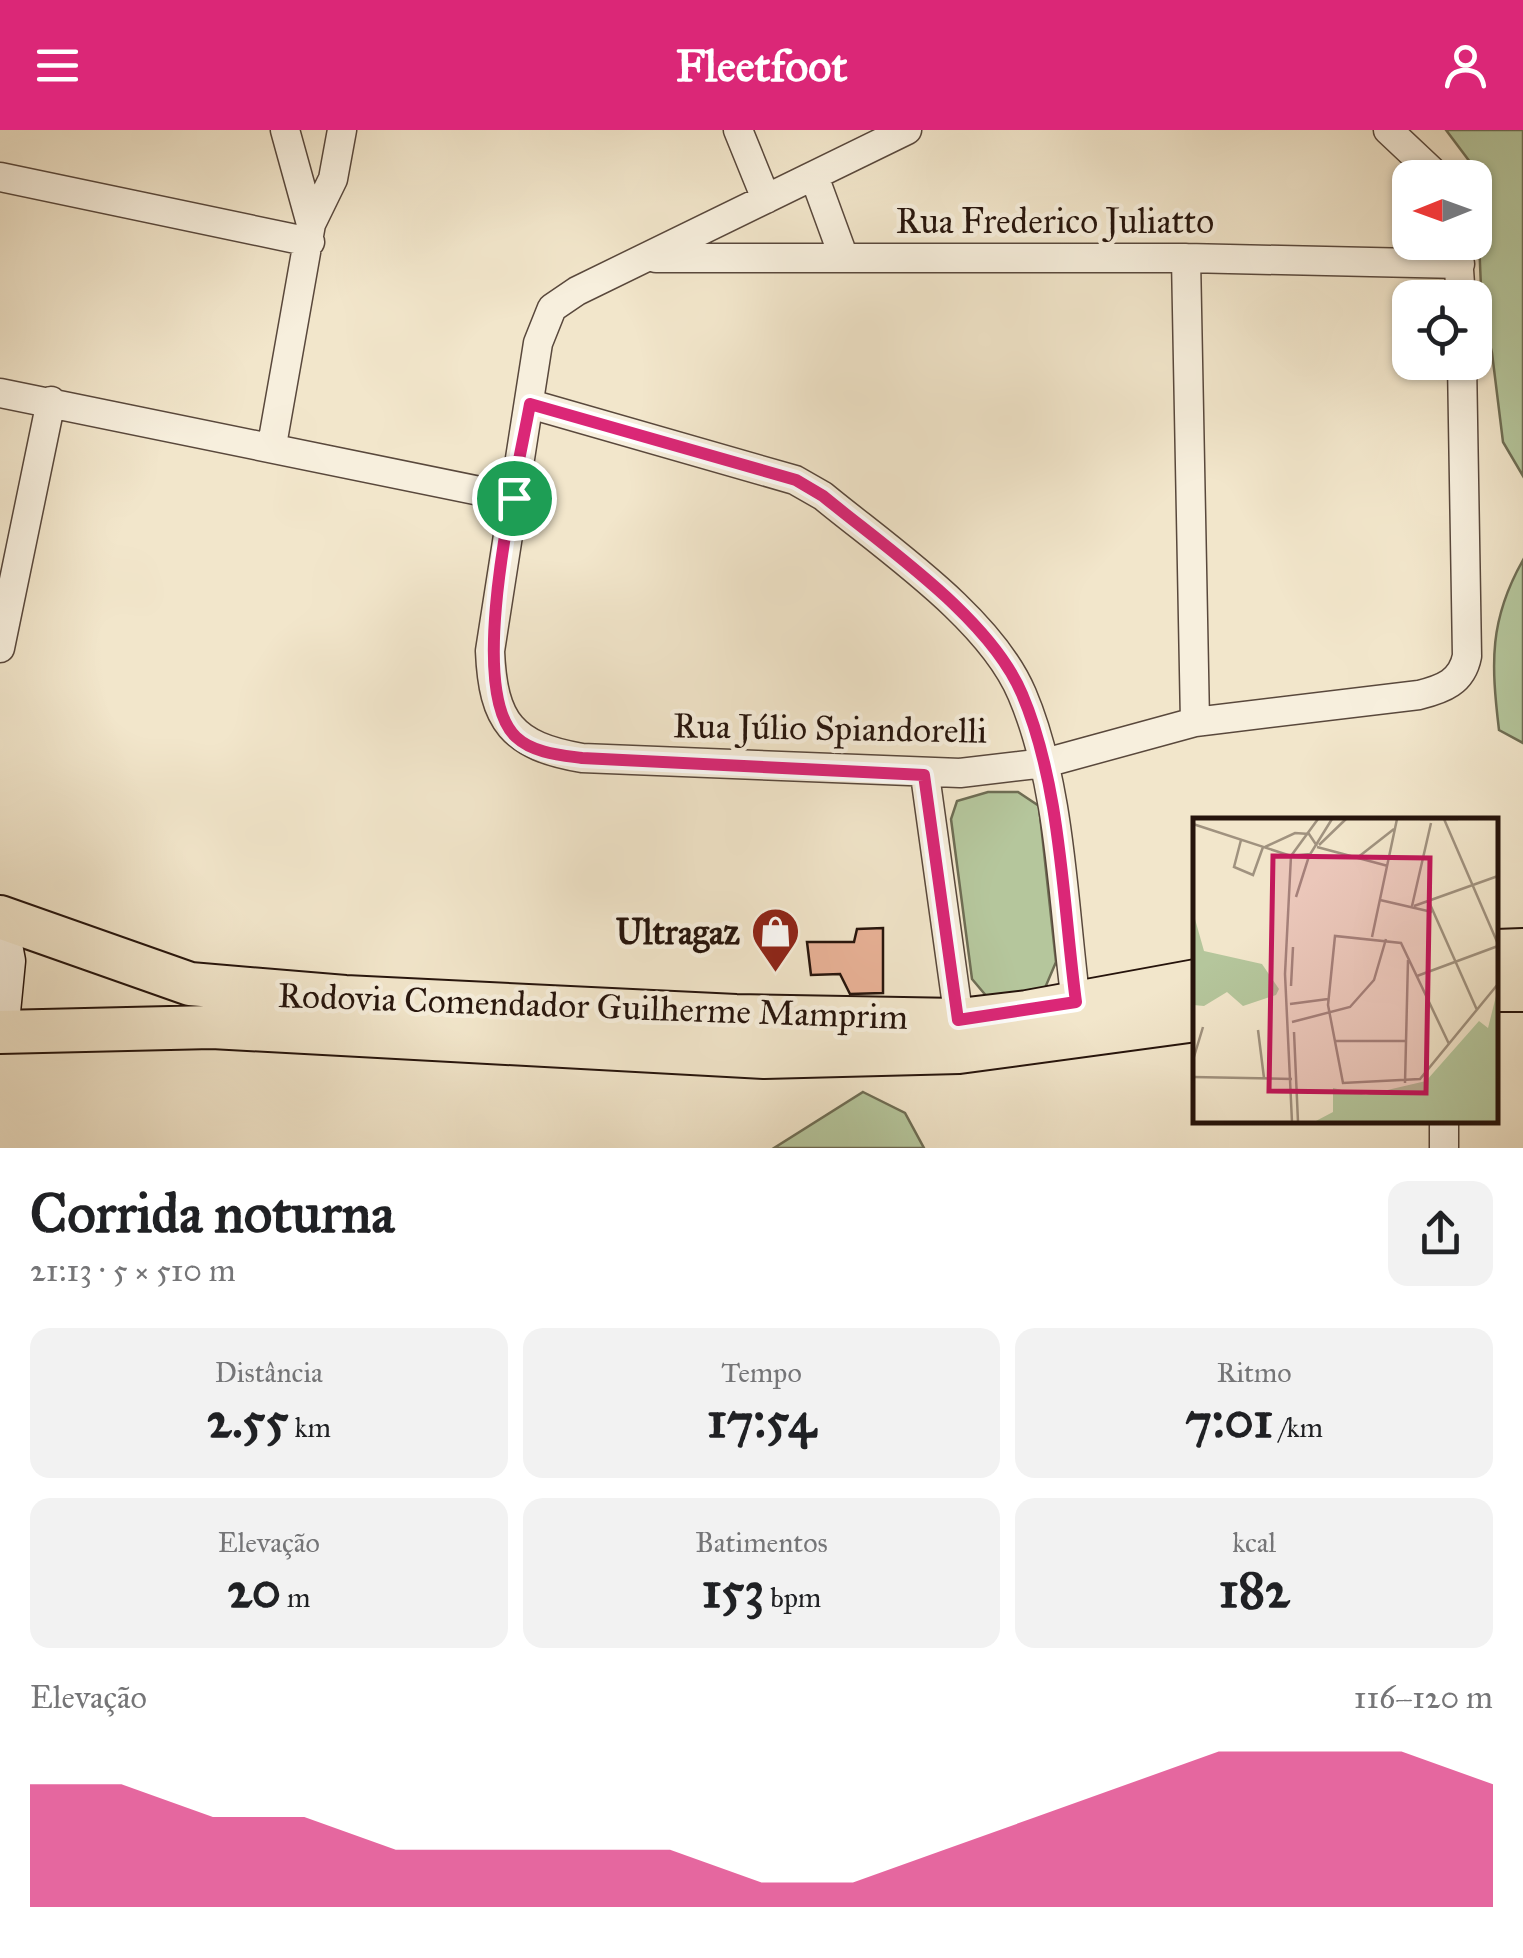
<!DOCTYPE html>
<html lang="pt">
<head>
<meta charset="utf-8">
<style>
  body { margin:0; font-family:"IM FELL Great Primer",serif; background:#f2f2f2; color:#202124; height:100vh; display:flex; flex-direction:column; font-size:38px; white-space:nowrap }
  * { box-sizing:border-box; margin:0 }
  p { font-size:32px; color:#757577 }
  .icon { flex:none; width:55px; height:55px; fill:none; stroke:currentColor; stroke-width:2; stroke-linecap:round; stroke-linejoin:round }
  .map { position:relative; height:1018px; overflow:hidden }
  .panel { display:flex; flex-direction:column; background:#fff; flex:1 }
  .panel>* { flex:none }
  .needle { width:65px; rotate:269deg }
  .fabs { position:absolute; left:1392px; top:30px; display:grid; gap:20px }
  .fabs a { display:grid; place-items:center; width:100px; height:100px; border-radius:20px; background:#fff; box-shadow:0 2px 8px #0004; font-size:50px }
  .pin { position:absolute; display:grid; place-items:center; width:85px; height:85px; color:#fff; margin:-42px; border:5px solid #fff; border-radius:50%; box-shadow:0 2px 10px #0007 }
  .round { display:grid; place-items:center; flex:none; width:105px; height:105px; border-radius:20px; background:#f2f2f2 }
  .summary { display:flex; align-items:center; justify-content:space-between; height:170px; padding:0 30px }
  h1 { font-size:55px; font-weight:700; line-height:75px }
  .stats { display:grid; grid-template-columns:repeat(3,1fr); gap:15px; height:170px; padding:10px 30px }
  .stats div { display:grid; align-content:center; border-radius:20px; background:#f2f2f2; text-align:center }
  .stats b { font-size:50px; font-weight:700 }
  .stats small { font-size:28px; font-weight:400 }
  .stats p { font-size:28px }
  .chart { height:280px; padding:20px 30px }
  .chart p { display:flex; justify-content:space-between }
  .chart svg { width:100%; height:180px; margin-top:10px; fill:#db2777; opacity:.7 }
  header { display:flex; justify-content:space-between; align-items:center; height:130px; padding:0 30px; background:#db2777; color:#fff; font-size:45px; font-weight:700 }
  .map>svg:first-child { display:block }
  .green { fill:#b5c69c; stroke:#6e6d54; stroke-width:2.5 }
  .building { fill:#e9b297; stroke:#26140c; stroke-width:2.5 }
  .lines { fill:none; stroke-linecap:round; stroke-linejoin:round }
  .street-casing { stroke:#59483c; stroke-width:31 }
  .secondary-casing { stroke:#26140c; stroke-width:41 }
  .primary-casing { stroke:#26140c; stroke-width:46 }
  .street { stroke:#f7efdd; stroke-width:28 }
  .secondary { stroke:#f7efdd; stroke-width:38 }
  .primary { stroke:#f2e6cb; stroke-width:42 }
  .route-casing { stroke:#fff; stroke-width:20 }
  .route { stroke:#db2777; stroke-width:12 }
  .labels { text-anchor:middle; stroke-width:9; stroke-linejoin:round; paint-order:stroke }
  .street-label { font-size:35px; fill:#26140c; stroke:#f7efdd }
  .poi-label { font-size:35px; font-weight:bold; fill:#26140c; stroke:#f7efdd; text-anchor:end }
  .inset-road { fill:none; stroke:#a0927f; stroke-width:2.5 }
  .view { fill:#c2185b; fill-opacity:0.15; stroke:#c2185b; stroke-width:5 }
  .inset-edge { fill:none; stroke:#26140c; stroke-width:5 }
</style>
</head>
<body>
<header><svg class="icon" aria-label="menu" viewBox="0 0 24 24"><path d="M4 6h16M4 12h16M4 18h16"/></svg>Fleetfoot<svg class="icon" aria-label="person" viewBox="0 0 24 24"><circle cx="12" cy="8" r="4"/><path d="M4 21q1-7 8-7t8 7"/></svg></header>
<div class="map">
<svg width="1523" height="1018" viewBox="0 0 1523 1018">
  <rect width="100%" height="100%" fill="#f2e6cb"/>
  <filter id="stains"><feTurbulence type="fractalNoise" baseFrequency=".002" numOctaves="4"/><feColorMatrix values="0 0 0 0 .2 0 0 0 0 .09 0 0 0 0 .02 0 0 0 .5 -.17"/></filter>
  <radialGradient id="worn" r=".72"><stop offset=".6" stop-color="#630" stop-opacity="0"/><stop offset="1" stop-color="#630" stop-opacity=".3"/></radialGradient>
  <path class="green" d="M1446,0H1523V346L1503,312L1492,223L1482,181L1476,40Z
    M1523,430V613L1499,600C1491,533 1489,490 1523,430Z
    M988,662H1018L1039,676L1056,832L1045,858L988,868L972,849L951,689L957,671Z
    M863,962L905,983L924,1018H774Z"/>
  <path class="building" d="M883,798V863L850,864L840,844L811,845L807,812H854L857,799Z"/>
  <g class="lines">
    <defs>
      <path id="street" d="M738,0L766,69
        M907,0L577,161L552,178L538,213L490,521C493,592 512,616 582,628L960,643L1045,633L1195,592L1419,565C1443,559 1462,552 1467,526L1462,232
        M1388,0L1439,48
        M814,46L844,128
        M0,47L310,112
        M311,94L333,49L342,0
        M1457,112L1461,168
        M656,128H1186L1460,134
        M1186,128L1195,592
        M0,263L514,368
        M530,274L795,350L823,366C886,418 990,488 1022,564C1061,655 1063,775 1076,873
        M272,315L311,94L285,0
        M0,518L51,271
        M925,645L959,890
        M1444,991V1018"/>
      <path id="secondary" d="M0,800L6,831L0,892"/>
      <path id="primary" d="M0,787L190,854L345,867L736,886L959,890L1027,882L1196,851
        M1496,821L1523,820
        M1496,860H1523
        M0,902L212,897L764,927L959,922L1196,890"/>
    </defs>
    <use href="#street" class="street-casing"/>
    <use href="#secondary" class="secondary-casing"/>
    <use href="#primary" class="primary-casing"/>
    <use href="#street" class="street"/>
    <use href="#secondary" class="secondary"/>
    <use href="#primary" class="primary"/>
  </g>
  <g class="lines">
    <defs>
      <path id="route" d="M530,274L796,350L823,366C886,418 990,488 1022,564C1061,655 1063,775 1076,872L958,890L924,645L582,628C560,625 533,623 516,607C464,558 518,342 530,274Z"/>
    </defs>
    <use href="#route" class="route-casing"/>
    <use href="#route" class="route"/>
  </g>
  <defs>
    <symbol id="shop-pin" viewBox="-11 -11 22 30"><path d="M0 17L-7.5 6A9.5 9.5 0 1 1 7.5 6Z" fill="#8f2418" stroke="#f7efdd"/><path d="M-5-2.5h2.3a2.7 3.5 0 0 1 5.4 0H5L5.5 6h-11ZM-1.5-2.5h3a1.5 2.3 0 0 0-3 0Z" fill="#fff"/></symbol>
  </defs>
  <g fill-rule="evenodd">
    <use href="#shop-pin" x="748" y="774" width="55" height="75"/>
  </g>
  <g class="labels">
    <g class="street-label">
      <text x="1055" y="103">Rua Frederico Juliatto</text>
      <text transform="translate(830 598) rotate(1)" y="12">Rua Júlio Spiandorelli</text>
      <text transform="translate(593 876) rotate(2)" y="12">Rodovia Comendador Guilherme Mamprim</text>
    </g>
    <g class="poi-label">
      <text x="740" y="814">Ultragaz</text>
    </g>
  </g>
  <g transform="translate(1193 688)">
    <rect width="305" height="305" fill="#f2e6cb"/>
    <path d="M0,94L11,133L69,146L86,171L83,177L50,188L34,174L11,188L0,187ZM305,170V304H121L140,294V270L173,277L233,263L286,203L295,210Z" fill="#b5c69c"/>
    <path class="inset-road" d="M227,1H265M251,1L305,126M0,6L98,38L117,36M48,22L41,49L60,57L70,29M126,27L153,1M72,29L102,15L116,16L124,28M124,29L195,48M164,40L201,11M103,79L116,38L139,1M187,82L239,94M236,84L284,192M219,88L238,5M221,88L305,58M179,119L204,1M224,158L305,128M98,168L100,129M97,186L135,181M99,204L157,189L181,162L193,121M65,212L71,260M101,214L105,304M142,223H214M256,226L208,125L142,118L135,187L150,265L227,261L305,166M0,242L10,209M0,259L99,261M212,265L215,142M99,304L92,156L98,38L125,1"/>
    <path class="view" d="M80,38L237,40L233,275L76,273Z"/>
    <rect width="305" height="305" class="inset-edge"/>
  </g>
  <rect width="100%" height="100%" filter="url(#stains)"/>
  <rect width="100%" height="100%" fill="url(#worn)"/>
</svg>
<div class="fabs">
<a><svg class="needle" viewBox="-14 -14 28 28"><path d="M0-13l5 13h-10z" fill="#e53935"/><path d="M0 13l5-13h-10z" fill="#757577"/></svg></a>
<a><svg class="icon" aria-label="locate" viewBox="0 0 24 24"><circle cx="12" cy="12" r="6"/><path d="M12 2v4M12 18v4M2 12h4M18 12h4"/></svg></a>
</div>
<div class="pin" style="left:514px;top:368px;background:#1e9e55"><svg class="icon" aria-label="arrive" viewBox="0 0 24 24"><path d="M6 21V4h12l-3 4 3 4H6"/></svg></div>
</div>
<section class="panel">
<div class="summary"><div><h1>Corrida noturna</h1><p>21:13 · 5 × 510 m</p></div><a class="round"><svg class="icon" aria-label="share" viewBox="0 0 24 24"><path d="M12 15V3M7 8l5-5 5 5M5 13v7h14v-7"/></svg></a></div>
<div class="stats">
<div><p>Distância</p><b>2.55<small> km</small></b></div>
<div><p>Tempo</p><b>17:54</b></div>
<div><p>Ritmo</p><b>7:01<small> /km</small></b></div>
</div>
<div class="stats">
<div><p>Elevação</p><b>20<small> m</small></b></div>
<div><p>Batimentos</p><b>153<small> bpm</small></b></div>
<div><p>kcal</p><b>182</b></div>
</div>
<div class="chart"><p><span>Elevação</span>116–120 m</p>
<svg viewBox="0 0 160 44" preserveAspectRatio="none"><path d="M0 44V14L10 14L20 22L30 22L40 30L50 30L60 30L70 30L80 38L90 38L100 30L110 22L120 14L130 6L140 6L150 6L160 14V44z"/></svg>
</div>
</section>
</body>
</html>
